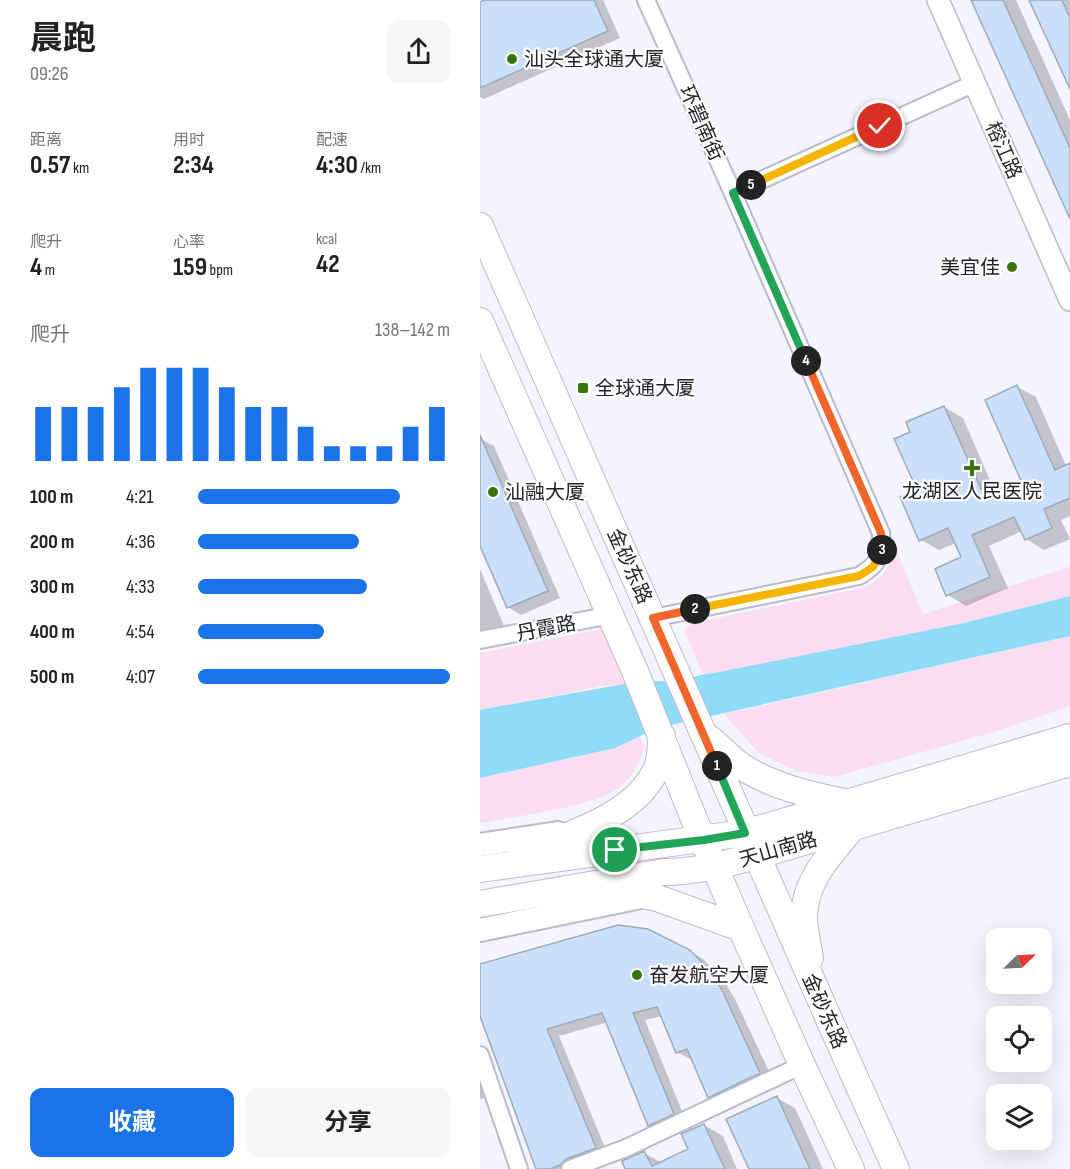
<!DOCTYPE html>
<html lang="zh">
<head>
<meta charset="utf-8">
<style>
  body { margin:0; font-family:"Sofia Sans Condensed","Noto Sans SC",sans-serif; background:#f6f6f6; color:#222; height:100vh; display:flex; flex-direction:column; font-size:22px; white-space:nowrap }
  * { box-sizing:border-box; margin:0 }
  p { font-size:20px; color:#767676 }
  .icon { flex:none; width:33px; height:33px; fill:none; stroke:currentColor; stroke-width:2; stroke-linecap:round; stroke-linejoin:round }
  .map { position:relative; flex:1; overflow:hidden }
  .panel { display:flex; flex-direction:column; background:#fff; width:480px }
  .panel>* { flex:none }
  .needle { width:39px; rotate:66deg }
  .controls { position:absolute; left:506px; top:928px; display:grid; gap:12px }
  .controls a { display:grid; place-items:center; width:66px; height:66px; border-radius:12px; background:#fff; box-shadow:0 6px 24px #0002; font-size:30px }
  .pin { position:absolute; display:grid; place-items:center; width:51px; height:51px; color:#fff; margin:-26px; border:3px solid #fff; border-radius:50%; box-shadow:0 2px 6px #0007 }
  .km { position:absolute; width:30px; height:30px; margin:-15px; border-radius:50%; background:#222; color:#fff; font-size:16px; line-height:30px; text-align:center }
  .round { display:grid; place-items:center; flex:none; width:63px; height:63px; border-radius:12px; background:#f6f6f6 }
  .summary { display:flex; align-items:center; justify-content:space-between; height:102px; padding:0 30px }
  h1 { font-size:33px; font-weight:700; line-height:45px }
  .metrics { display:grid; grid-template-columns:repeat(3,1fr); gap:9px; height:102px; padding:6px 30px }
  .metrics div { display:grid; align-content:center }
  .metrics b { font-size:26px; font-weight:700 }
  .metrics small { font-size:16px; font-weight:400 }
  .metrics p { font-size:16px }
  .chart { height:168px; padding:12px 30px }
  .chart p { display:flex; justify-content:space-between }
  .chart svg { width:100%; height:108px; margin-top:6px; stroke:#1a73e8; stroke-width:6 }
  .action { display:flex; gap:12px; margin-top:auto; padding:12px 30px }
  .action a { flex:1; height:69px; border-radius:12px; background:#1a73e8; color:#fff; font-size:24px; font-weight:700; line-height:69px; text-align:center }
  .action a+a { background:#f6f6f6; color:#222 }
  ul { padding:0 30px; list-style:none; font-size:20px }
  li { display:grid; grid-template-columns:96px 72px 1fr; align-items:center; height:45px }
  li i { height:15px; border-radius:8px; background:#1a73e8 }
  main { display:flex; flex:1; min-height:0 }
  .map>svg:first-child { display:block }
  .green { fill:#faddf0 }
  .water { fill:#90dcf8 }
  .shadow { fill:#0003 }
  .building { fill:#cadff9; stroke:#9faab7; stroke-width:1.5 }
  .lines { fill:none; stroke-linecap:round; stroke-linejoin:round }
  .minor-casing { stroke:#b9bbcb; stroke-width:20 }
  .tertiary-casing { stroke:#b9bbcb; stroke-width:24 }
  .secondary-casing { stroke:#b9bbcb; stroke-width:26 }
  .primary-casing { stroke:#b9bbcb; stroke-width:28 }
  .minor { stroke:#fff; stroke-width:16 }
  .tertiary { stroke:#fff; stroke-width:21 }
  .secondary { stroke:#fff; stroke-width:22 }
  .primary { stroke:#fff; stroke-width:26 }
  .split-1-casing { stroke:#fff; stroke-width:12 }
  .split-2-casing { stroke:#fff; stroke-width:12 }
  .split-3-casing { stroke:#fff; stroke-width:12 }
  .split-4-casing { stroke:#fff; stroke-width:12 }
  .split-5-casing { stroke:#fff; stroke-width:12 }
  .split-6-casing { stroke:#fff; stroke-width:12 }
  .split-1 { stroke:#22a559; stroke-width:8 }
  .split-2 { stroke:#f0652b; stroke-width:8 }
  .split-3 { stroke:#f5b400; stroke-width:8 }
  .split-4 { stroke:#f0652b; stroke-width:8 }
  .split-5 { stroke:#22a559; stroke-width:8 }
  .split-6 { stroke:#f5b400; stroke-width:8 }
  .poi-dot { fill:#36740c; stroke:#fff; stroke-width:2 }
  .labels { text-anchor:middle; stroke-width:4.5; stroke-linejoin:round; paint-order:stroke }
  .poi-label { font-size:20px; fill:#24242b; stroke:#fff; text-anchor:start }
  .street-label { font-size:20px; fill:#24242b; stroke:#fff }
</style>
</head>
<body>
<main>
<section class="panel">
<div class="summary"><div><h1>晨跑</h1><p>09:26</p></div><a class="round"><svg class="icon" aria-label="share" viewBox="0 0 24 24"><path d="M12 15V3M7 8l5-5 5 5M5 13v7h14v-7"/></svg></a></div>
<div class="metrics">
<div><p>距离</p><b>0.57<small> km</small></b></div>
<div><p>用时</p><b>2:34</b></div>
<div><p>配速</p><b>4:30<small> /km</small></b></div>
</div>
<div class="metrics">
<div><p>爬升</p><b>4<small> m</small></b></div>
<div><p>心率</p><b>159<small> bpm</small></b></div>
<div><p>kcal</p><b>42</b></div>
</div>
<div class="chart"><p><span>爬升</span>138–142 m</p>
<svg viewBox="0 0 160 44" preserveAspectRatio="none"><path d="M5 44V22M15 44V22M25 44V22M35 44V14M45 44V6M55 44V6M65 44V6M75 44V14M85 44V22M95 44V22M105 44V30M115 44V38M125 44V38M135 44V38M145 44V30M155 44V22"/></svg>
</div>
<ul>
<li><b>100 m</b>4:21<i style="width:80%"></i></li>
<li><b>200 m</b>4:36<i style="width:64%"></i></li>
<li><b>300 m</b>4:33<i style="width:67%"></i></li>
<li><b>400 m</b>4:54<i style="width:50%"></i></li>
<li><b>500 m</b>4:07<i style="width:100%"></i></li>
</ul>
<div class="action"><a>收藏</a><a>分享</a></div>
</section>
<div class="map">
<svg width="590" height="1169" viewBox="0 0 590 1169">
  <rect width="100%" height="100%" fill="#f3f4fe"/>
  <path class="green" d="M415,548L443,614L590,567V596L484,623L234,673H222L204,629L213,623L386,587L403,575Z
    M122,629L146,685L123,686L0,710V653Z
    M590,636V706L514,732L354,777L317,771L279,753L244,714Z
    M159,735L165,747C160,763 152,777 138,788C112,808 34,816 0,823V778L135,748Z"/>
  <path class="water" d="M590,596V636L177,728L135,748L0,778V710C52,700 104,691 156,682C171,679 188,683 203,680C214,678 222,673 234,673L484,623Z"/>
  <path class="shadow" d="M8,0H123L140,38L4,99L0,97V4Z
    M492,0H536L590,120V219Z
    M551,0H590V90L581,71L583,70Z
    M537,387L556,397L586,466L590,465V516L581,520L590,539L564,550L546,539L542,531L509,546L528,588L486,606L468,595L483,558L476,543L459,550L441,540L439,491L432,433L464,407L483,418L512,485L517,483L529,491L544,484Z
    M0,439L14,446L80,598L41,615L28,607L0,542Z
    M0,569L27,633L0,634Z
    M210,951L223,959L244,981L255,999L293,1080L242,1104L229,1097L213,1058L210,1059L197,1052L182,1016L165,1020L206,1121L182,1132L169,1125L128,1022L79,1036L128,1155L97,1169H58L0,1011V966Z
    M0,1059L10,1096L0,1099Z
    M297,1098L315,1108L343,1169H270Z
    M224,1125L243,1136L257,1169H147L164,1153L182,1163L210,1150Z"/>
  <path class="building" d="M4,0H114L128,31L0,88V2Z
    M491,0H523L552,64L590,148V219Z
    M549,0H582L590,18V89Z
    M537,385L575,470L590,463V498L564,509L572,528L545,540L534,517L492,535L510,577L466,596L455,569L481,557L468,528L439,541L420,497L437,490L414,439L430,432L426,422L464,406L501,489L517,482L521,492L542,483L505,400Z
    M0,435L68,591L27,608L0,546Z
    M138,925L168,929L210,950L231,972L242,990L280,1073L228,1098L207,1049L196,1053L177,1007L153,1013L194,1114L168,1126L122,1013L67,1029L116,1148L86,1159L80,1165L70,1169H56L0,1016V964Z
    M297,1096L330,1169H269L246,1119Z
    M224,1124L245,1169H145L142,1161L164,1151L172,1166L208,1149L201,1134Z"/>
  <g class="lines">
    <defs>
      <path id="minor" d="M166,0L247,180L401,533C402,556 399,564 379,576L173,618
        M253,193L495,83
        M0,640L131,615
        M0,1055L39,1169
        M90,1169L146,1148L322,1065"/>
      <path id="tertiary" d="M458,0L590,300"/>
      <path id="secondary" d="M0,845L78,833
        M0,930L166,896"/>
      <path id="primary" d="M0,226C139,541 275,856 416,1169
        M0,321L155,671L214,819L261,928L322,1065L371,1169
        M229,738C240,747 250,758 261,766C291,786 330,795 364,802
        M42,854C89,834 155,817 177,768C181,759 180,746 182,736
        M0,869L265,833L590,737
        M127,888L177,898L261,928
        M0,904L184,872C216,872 245,864 276,856L590,763
        M330,958C328,945 324,930 324,916C325,879 351,854 373,827"/>
    </defs>
    <use href="#minor" class="minor-casing"/>
    <use href="#tertiary" class="tertiary-casing"/>
    <use href="#secondary" class="secondary-casing"/>
    <use href="#primary" class="primary-casing"/>
    <use href="#minor" class="minor"/>
    <use href="#tertiary" class="tertiary"/>
    <use href="#secondary" class="secondary"/>
    <use href="#primary" class="primary"/>
  </g>
  <g class="lines">
    <defs>
      <path id="split-1" d="M135,850L224,840L265,833L237,766"/>
      <path id="split-2" d="M215,609L173,618L237,766"/>
      <path id="split-3" d="M215,609L379,576L393,567L402,550"/>
      <path id="split-4" d="M326,361L401,533L402,550"/>
      <path id="split-5" d="M271,185L253,193L326,361"/>
      <path id="split-6" d="M271,185L400,126"/>
    </defs>
    <use href="#split-1" class="split-1-casing"/>
    <use href="#split-2" class="split-2-casing"/>
    <use href="#split-3" class="split-3-casing"/>
    <use href="#split-4" class="split-4-casing"/>
    <use href="#split-5" class="split-5-casing"/>
    <use href="#split-6" class="split-6-casing"/>
    <use href="#split-1" class="split-1"/>
    <use href="#split-2" class="split-2"/>
    <use href="#split-3" class="split-3"/>
    <use href="#split-4" class="split-4"/>
    <use href="#split-5" class="split-5"/>
    <use href="#split-6" class="split-6"/>
  </g>
  <g class="poi-dot">
    <circle cx="32" cy="59" r="6"/>
    <circle cx="532" cy="267" r="6"/>
    <rect x="97" y="382" width="12" height="12" rx="3"/>
    <path d="M489 459h6v6h6v6h-6v6h-6v-6h-6v-6h6z"/>
    <circle cx="13" cy="492" r="6"/>
    <circle cx="157" cy="975" r="6"/>
  </g>
  <g class="labels">
    <g class="poi-label">
      <text x="44" y="66">汕头全球通大厦</text>
      <text x="520" y="274" text-anchor="end">美宜佳</text>
      <text x="115" y="395">全球通大厦</text>
      <text x="492" y="498" text-anchor="middle">龙湖区人民医院</text>
      <text x="25" y="499">汕融大厦</text>
      <text x="169" y="982">奋发航空大厦</text>
    </g>
    <g class="street-label">
      <text transform="translate(222 123) rotate(66)" y="7">环碧南街</text>
      <text transform="translate(524 150) rotate(66)" y="7">榕江路</text>
      <text transform="translate(150 566) rotate(66)" y="7">金砂东路</text>
      <text transform="translate(66 628) rotate(-11)" y="7">丹霞路</text>
      <text transform="translate(298 849) rotate(-16)" y="7">天山南路</text>
      <text transform="translate(345 1011) rotate(66)" y="7">金砂东路</text>
    </g>
  </g>
</svg>
<div class="controls">
<a><svg class="needle" viewBox="-14 -14 28 28"><path d="M0-13l5 13h-10z" fill="#e53935"/><path d="M0 13l5-13h-10z" fill="#767676"/></svg></a>
<a><svg class="icon" aria-label="locate" viewBox="0 0 24 24"><circle cx="12" cy="12" r="6"/><path d="M12 2v4M12 18v4M2 12h4M18 12h4"/></svg></a>
<a><svg class="icon" aria-label="layers" viewBox="0 0 24 24"><path d="M12 4l9 5-9 5-9-5zM3 14l9 5 9-5"/></svg></a>
</div>
<div class="pin" style="left:135px;top:850px;background:#1e9e55"><svg class="icon" aria-label="arrive" viewBox="0 0 24 24"><path d="M6 21V4h12l-3 4 3 4H6"/></svg></div>
<div class="pin" style="left:400px;top:126px;background:#d93025"><svg class="icon" aria-label="check" viewBox="0 0 24 24"><path d="M5 12l5 5 9-10"/></svg></div>
<b class="km" style="left:237px;top:766px">1</b>
<b class="km" style="left:215px;top:609px">2</b>
<b class="km" style="left:402px;top:550px">3</b>
<b class="km" style="left:326px;top:361px">4</b>
<b class="km" style="left:271px;top:185px">5</b>
</div>
</main>
</body>
</html>
